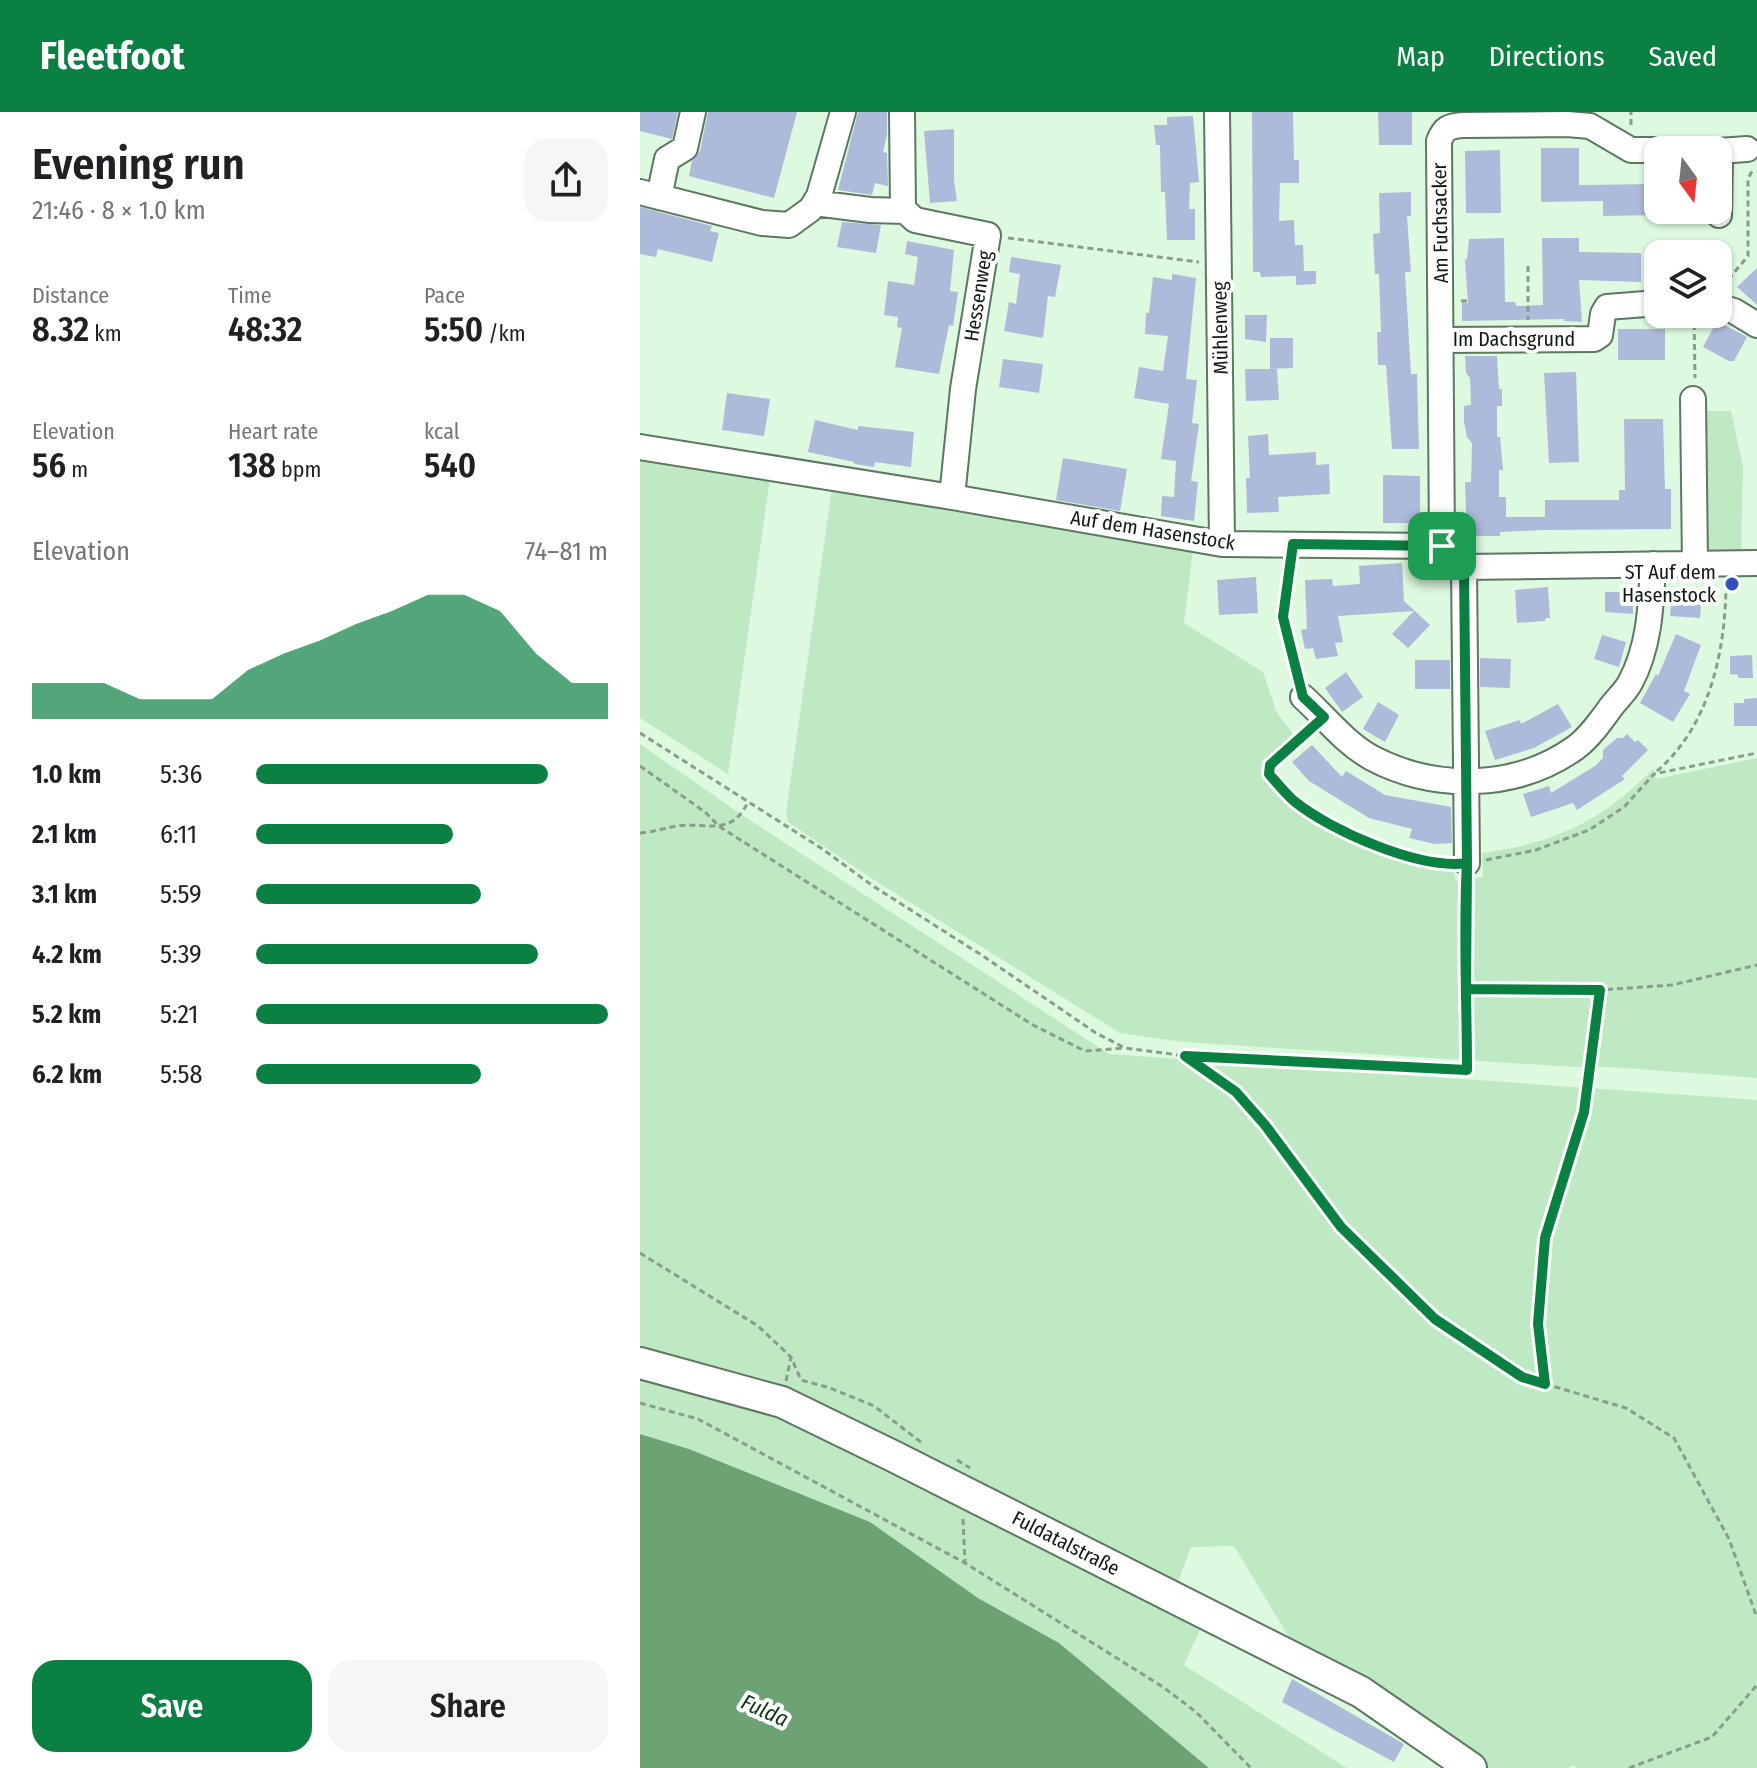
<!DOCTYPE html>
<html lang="en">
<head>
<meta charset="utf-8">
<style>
  body { margin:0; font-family:"Fira Sans Condensed",sans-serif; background:#f6f6f6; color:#202124; height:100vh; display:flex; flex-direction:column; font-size:30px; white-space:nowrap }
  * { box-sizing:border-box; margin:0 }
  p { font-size:26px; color:#757577 }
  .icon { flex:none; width:44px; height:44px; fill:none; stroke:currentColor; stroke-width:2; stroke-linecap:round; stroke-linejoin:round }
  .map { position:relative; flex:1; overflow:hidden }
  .side { display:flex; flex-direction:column; background:#fff; width:640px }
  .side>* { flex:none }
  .needle { width:52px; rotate:165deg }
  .fabs { position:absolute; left:1004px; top:24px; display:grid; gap:16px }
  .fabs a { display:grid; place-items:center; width:88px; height:88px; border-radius:16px; background:#fff; box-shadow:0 2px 6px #0004; font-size:40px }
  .pin { position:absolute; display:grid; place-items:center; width:68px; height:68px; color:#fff; margin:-34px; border-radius:16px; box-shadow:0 4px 12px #0006 }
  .round { display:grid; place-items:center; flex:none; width:84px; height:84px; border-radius:24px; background:#f6f6f6 }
  .overview { display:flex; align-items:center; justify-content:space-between; height:136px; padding:0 32px }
  h1 { font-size:44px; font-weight:600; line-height:60px }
  .stats { display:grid; grid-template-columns:repeat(3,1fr); gap:12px; height:136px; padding:8px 32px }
  .stats div { display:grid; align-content:center }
  .stats b { font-size:34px; font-weight:600 }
  .stats small { font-size:22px; font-weight:400 }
  .stats p { font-size:22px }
  .chart { height:224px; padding:16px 32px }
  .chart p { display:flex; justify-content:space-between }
  .chart svg { width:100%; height:144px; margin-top:8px; fill:#0b8043; opacity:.7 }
  .primary-button { display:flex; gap:16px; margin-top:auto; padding:16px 32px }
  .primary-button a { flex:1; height:92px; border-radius:24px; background:#0b8043; color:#fff; font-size:32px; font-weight:600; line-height:92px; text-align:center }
  .primary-button a+a { background:#f6f6f6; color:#202124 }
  ul { padding:0 32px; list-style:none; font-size:26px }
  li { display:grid; grid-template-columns:128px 96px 1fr; align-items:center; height:60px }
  li i { height:20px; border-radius:10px; background:#0b8043 }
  header { display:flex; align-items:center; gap:48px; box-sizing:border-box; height:112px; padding:0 40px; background:#0b8043; color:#fff }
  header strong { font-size:38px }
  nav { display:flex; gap:44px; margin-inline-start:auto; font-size:28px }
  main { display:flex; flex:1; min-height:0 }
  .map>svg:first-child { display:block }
  .green { fill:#bee9c2 }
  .water { fill:#6da274 }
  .building { fill:#aebad9 }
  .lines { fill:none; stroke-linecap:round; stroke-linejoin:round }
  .minor-casing { stroke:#5d7760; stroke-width:28 }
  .major-casing { stroke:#5d7760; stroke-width:34 }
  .path { stroke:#889d8a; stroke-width:3; stroke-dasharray:6 4; stroke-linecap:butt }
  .minor { stroke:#fff; stroke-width:24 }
  .major { stroke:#fff; stroke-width:30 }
  .route-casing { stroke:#fff; stroke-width:16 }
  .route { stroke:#0b8043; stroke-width:10 }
  .poi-dot { fill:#324ebf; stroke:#fefefe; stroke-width:3 }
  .labels { text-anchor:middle; stroke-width:8; stroke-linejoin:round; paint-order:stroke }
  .street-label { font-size:20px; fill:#101a11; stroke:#fefefe }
  .poi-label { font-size:20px; fill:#101a11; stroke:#fefefe; text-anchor:end }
  .water-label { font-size:22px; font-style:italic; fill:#0c3515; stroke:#fefefe }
</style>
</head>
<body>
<header>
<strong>Fleetfoot</strong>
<nav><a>Map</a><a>Directions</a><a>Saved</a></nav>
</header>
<main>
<section class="side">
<div class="overview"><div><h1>Evening run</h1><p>21:46 · 8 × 1.0 km</p></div><a class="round"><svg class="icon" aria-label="share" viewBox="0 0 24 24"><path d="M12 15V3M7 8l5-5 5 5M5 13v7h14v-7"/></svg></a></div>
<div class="stats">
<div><p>Distance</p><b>8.32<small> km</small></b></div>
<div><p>Time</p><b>48:32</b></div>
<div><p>Pace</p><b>5:50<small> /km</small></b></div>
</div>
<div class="stats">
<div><p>Elevation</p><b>56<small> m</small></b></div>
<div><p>Heart rate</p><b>138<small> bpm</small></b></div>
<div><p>kcal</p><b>540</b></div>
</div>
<div class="chart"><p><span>Elevation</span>74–81 m</p>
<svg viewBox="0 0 160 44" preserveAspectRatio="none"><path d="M0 44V33L10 33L20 33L30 38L40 38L50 38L60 29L70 24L80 20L90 15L100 11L110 6L120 6L130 11L140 24L150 33L160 33V44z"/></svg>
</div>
<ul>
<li><b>1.0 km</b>5:36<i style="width:83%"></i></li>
<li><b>2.1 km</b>6:11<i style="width:56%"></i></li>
<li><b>3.1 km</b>5:59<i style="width:64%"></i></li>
<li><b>4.2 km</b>5:39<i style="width:80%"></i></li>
<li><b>5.2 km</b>5:21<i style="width:100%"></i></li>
<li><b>6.2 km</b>5:58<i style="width:64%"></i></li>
</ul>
<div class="primary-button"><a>Save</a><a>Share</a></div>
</section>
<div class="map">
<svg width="1117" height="1656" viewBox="0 0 1117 1656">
  <rect width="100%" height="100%" fill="#ddfae0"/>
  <path class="green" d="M1058,299H1091L1103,355L1101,446L1060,448Z
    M0,348L130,366L88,662L0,606Z
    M192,376L310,399L553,439L544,511L623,560L637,601L654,623L623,651C683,711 727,735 811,747L816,769L843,765L842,741C915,731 961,710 1013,657L1016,667L1117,646V966L971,955H935L543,930L480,921L231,766L148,710L146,701Z
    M0,632L102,703L469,942L1117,988V1656H936L934,1653L928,1656H846L726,1571L653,1532L594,1434L551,1435L535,1478L561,1516L544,1553L707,1656H569L419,1531L338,1486L230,1410L49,1337L0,1322Z"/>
  <path class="water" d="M0,1322L49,1337L230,1410L338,1486L419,1531L569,1656H0Z"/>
  <path class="building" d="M0,0H38L32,27L0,19Z
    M68,0H157L134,86L49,64L52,49L60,39Z
    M218,0H247V22L243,40L247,41L248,74L235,71L232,83L198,78Z
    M612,0H653L654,48H659V71H640L639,109L654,108L655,133H663L664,159H676V172L656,173V164L621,165L620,160H613Z
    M738,0H772V33H739Z
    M553,4L559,70L550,71L549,97H555V128H527L525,80H521L520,33H516L514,13H527V5Z
    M314,17V68L317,89L290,91L284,19Z
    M901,36H939V73L1018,72V103L963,104V89L901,90Z
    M860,38L861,101H826L825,39Z
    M771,80V104H767L771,160H765L771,262H777L779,337H752L746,253H738L737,220H741L739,162H735L733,122L740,121L739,81Z
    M0,95L72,114L70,119L79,121L72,150L18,137L16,145L0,142Z
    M202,110L241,113L236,141L197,135Z
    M864,126L865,190H875L876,194L903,193L902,126H939V140L1001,141V170L939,168L942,210L924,209V207L822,209V191H828L825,147H827L829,127Z
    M267,129L314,138L310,179L318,180L313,214L309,213L299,262L255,255L262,216L257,215L258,205L244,203L248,169L274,173L278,145L265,142Z
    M371,145L421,153L415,185L408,184L403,226L364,219L369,190L376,192L380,162L369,160Z
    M1117,156V193L1097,175Z
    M532,162L556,166L546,267L557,268L552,311L559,312L551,369L558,370L554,409L521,404L522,384L534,385L536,349L521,347L529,292L494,286L499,255L523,259L528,224L505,222L506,201H509L513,165L532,168Z
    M605,203H627L626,230L605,227Z
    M1077,209L1107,225L1094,249H1089L1063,235Z
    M978,217H1025V248H978Z
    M630,226H653V256L630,257Z
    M825,244H857L859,277H862V294H857V325H860L863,358H859V385H866V405H905V388H979V378H985L984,307H1023L1025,377H1031V417L904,418L860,420V424H827L825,370H831L832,331L827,325L824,310V294L831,293L830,266L826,261Z
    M363,247L403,252L399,281L359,275Z
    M605,257H637L639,288L606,289Z
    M936,260L939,350L909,351L904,261Z
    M87,281L130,287L124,324L82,318Z
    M175,308L218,318V314L274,320L271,355L235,350L234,355L214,352V350L168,340Z
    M628,322L629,343L676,340V353L689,352L690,382L638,385L639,400L607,401L606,366H610L608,324Z
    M423,346L487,357L480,399L416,388Z
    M743,363L780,364V411H743Z
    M762,451L764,489L790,513L768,536L752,522L774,499L698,504L703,530L695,531L698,544L676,547L673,536L665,537L661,518L667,517L665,468L692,467L693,474L720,472L719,454Z
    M616,465L618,501L579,503L577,468Z
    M908,475L910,506H906L905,509L877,511L875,478Z
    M1032,476L1062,478L1060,506L1030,504Z
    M965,480H993V502L965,500Z
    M1036,522L1061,533L1044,579L1050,582L1033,610L1000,591L1016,562L1018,564Z
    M962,523L986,530L979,555L954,547Z
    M1112,543L1113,566H1098V563L1090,562V544Z
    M840,546L871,547L870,576L840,575Z
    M775,548H810V577H775Z
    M706,560L723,585L702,600L685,576Z
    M1117,586V614H1094V591H1104V587Z
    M738,590L759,603L745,630L723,617Z
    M918,592L932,615L894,636L855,648L845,619L880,608L881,612Z
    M987,622L995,630L998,628L1008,638L982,664L985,667L937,698L933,691L891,705L883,682L909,674L911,681L955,654L963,646V638L977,626H983Z
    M672,633L702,665L706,659L745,683L811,695L812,731L795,732L769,726L772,717L729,706L669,669L652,650Z
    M652,1567L764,1632L754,1650L642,1590Z"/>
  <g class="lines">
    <defs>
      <path id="minor" d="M262,0L263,97L275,108L348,123L323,277L312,385
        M577,0L582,432
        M1078,39L1107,37
        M0,80L122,111L149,113L171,97L179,84L203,0
        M19,85L27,47L45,36L53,0
        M175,91L230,98L265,99
        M1079,103L1080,39
        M1078,194L1094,199L1117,213
        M801,228L954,227L960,223L963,202L967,195L1018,191
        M1053,287L1055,452
        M0,335L312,385L582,432L802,434L809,447L824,455L1117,451
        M802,434L799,29C804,16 809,14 823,13L927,12L950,14L991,38H1025
        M824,455L827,751
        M663,585C685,605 705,631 732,646C795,679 876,678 935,636C949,626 961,609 971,595C977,587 985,580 990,571C1010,534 1011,493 1013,452"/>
      <path id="major" d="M0,1251L142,1290L253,1344L721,1580L831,1656"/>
    </defs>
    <use href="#minor" class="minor-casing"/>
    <use href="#major" class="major-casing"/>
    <path class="path" d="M991,13V0
      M368,126L559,150
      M888,154V208
      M1082,175L1108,144V67L1113,57
      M821,189H831
      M1054,202L1055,266
      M650,452L643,505L659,566
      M670,618L630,653L629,662C672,713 740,742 805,752
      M0,621L181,736L233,774L343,844L456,921L485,936L554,945L620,946L827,958L826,772
      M0,654L65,700L80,715L393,913L445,939L484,936
      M1017,659C1070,614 1086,537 1086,470
      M0,721C13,720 25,716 37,714C68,710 91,725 108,690
      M846,748L896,738L949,718L984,695L1014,662L1117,641
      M827,877L960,878L1032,873L1117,853
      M548,946L596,980L625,1013L701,1115L795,1207L882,1265L986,1296L1034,1326L1089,1427L1117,1506
      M0,1141L118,1214L151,1245L161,1268L190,1276L234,1294L282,1331
      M146,1269L151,1245
      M905,1271L898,1212L905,1126L944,1000L960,878
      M0,1291L58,1307L325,1451L523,1575L556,1600L611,1656
      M317,1348L330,1356
      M323,1407L325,1451
      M989,1656L1072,1625L1117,1573"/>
    <use href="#minor" class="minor"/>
    <use href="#major" class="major"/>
  </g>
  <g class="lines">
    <defs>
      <path id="route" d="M802,434L809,447L824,455L827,751C823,820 827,889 827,958L545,944L596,980L625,1013L701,1115L795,1207L882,1265L905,1272L898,1212L905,1126L944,1000L960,878L826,877L827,751C780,758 691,719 654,689C645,681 637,671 629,662L630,653L684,605L663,585L643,505L653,432L802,434"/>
    </defs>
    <use href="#route" class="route-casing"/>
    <use href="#route" class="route"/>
  </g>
  <circle class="poi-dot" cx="1092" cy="472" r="8"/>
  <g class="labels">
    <g class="street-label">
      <text transform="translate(800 111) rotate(-91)" y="7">Am Fuchsacker</text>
      <text transform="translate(338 184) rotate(-81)" y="7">Hessenweg</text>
      <text transform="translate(580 216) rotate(-91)" y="7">Mühlenweg</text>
      <text x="874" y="234">Im Dachsgrund</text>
      <text transform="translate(513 418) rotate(9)" y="7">Auf dem Hasenstock</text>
      <text transform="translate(426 1431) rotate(27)" y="7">Fuldatalstraße</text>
    </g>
    <g class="poi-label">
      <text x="1076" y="467">ST Auf dem<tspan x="1076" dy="23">Hasenstock</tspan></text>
    </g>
    <g class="water-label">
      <text transform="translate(125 1598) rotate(24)" y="8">Fulda</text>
    </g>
  </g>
</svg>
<div class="fabs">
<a><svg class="needle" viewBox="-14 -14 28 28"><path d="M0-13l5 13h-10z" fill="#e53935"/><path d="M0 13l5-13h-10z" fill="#757577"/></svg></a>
<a><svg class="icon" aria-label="layers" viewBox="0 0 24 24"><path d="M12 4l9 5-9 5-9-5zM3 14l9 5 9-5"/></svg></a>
</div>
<div class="pin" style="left:802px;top:434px;background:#1e9e55"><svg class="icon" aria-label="arrive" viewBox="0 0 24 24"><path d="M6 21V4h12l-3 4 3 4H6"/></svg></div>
</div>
</main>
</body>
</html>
